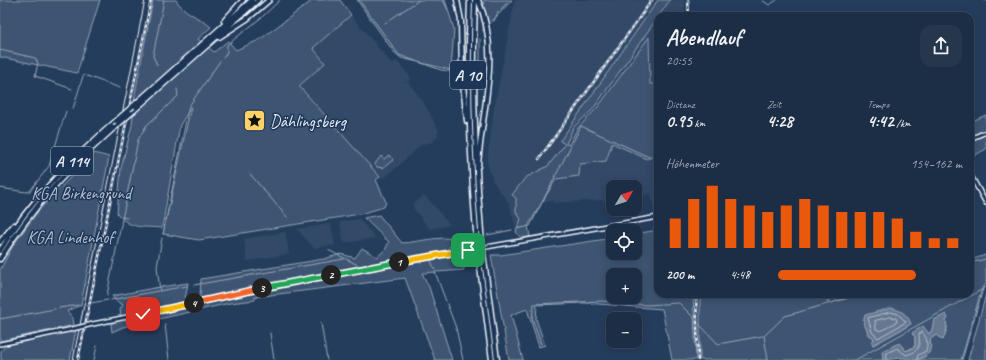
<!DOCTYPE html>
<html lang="de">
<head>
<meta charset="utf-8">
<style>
  body { margin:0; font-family:Caveat,sans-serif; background:#25364d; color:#f1f3f6; height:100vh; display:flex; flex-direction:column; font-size:15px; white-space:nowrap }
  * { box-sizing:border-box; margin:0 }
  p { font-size:13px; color:#a0a8b3 }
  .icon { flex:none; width:22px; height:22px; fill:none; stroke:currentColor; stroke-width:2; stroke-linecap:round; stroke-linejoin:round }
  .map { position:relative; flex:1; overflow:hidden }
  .side { position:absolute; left:654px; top:12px; width:320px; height:286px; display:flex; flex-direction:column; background:#1c2e46; border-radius:12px; box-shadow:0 2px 10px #0003,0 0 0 1px #3a4a5f }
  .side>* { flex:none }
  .needle { width:26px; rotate:51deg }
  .fabs { position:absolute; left:606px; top:180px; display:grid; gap:8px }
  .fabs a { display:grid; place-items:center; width:36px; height:36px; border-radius:8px; background:#1c2e46; box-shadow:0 2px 10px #0003,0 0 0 1px #3a4a5f; font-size:20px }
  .pin { position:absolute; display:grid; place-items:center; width:34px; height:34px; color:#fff; margin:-17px; border-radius:8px; box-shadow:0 2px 6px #0006 }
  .km { position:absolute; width:20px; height:20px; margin:-10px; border-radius:50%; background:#222; color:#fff; font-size:11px; line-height:20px; text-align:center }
  .round { display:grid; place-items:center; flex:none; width:42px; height:42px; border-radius:12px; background:#25364d }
  .overview { display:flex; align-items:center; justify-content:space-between; height:68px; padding:0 12px }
  h1 { font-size:22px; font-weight:800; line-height:30px }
  .stats { display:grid; grid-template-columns:repeat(3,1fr); gap:6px; height:68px; padding:4px 12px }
  .stats div { display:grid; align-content:center }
  .stats b { font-size:17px; font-weight:800 }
  .stats small { font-size:11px; font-weight:400 }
  .stats p { font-size:11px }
  .chart { height:112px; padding:8px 12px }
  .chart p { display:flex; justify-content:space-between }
  .chart svg { width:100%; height:72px; margin-top:4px; stroke:#ea580c; stroke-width:6 }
  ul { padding:0 12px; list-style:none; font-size:13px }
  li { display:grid; grid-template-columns:64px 48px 1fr; align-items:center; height:30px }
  li i { height:10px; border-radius:5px; background:#ea580c }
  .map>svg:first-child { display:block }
  .built { fill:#334a68 }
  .green { fill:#3e5472; stroke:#93a2b5; fill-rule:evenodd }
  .water { fill:#657890; stroke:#99a8ba }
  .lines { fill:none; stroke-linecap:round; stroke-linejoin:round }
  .shore { stroke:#b4c1ce; stroke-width:1 }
  .stream { stroke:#99a8ba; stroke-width:1 }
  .secondary-casing { stroke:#e8f1f8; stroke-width:6 }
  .motorway-casing { stroke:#e8f1f8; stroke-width:7 }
  .secondary { stroke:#1d3557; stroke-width:3 }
  .motorway { stroke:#1d3557; stroke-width:4 }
  .tram { stroke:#e8f1f8; stroke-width:1 }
  .rail-casing { stroke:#e8f1f8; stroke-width:2.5 }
  .rail { stroke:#1d3557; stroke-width:1; stroke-dasharray:3; stroke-linecap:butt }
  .secondary-bridge-casing { stroke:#e8f1f8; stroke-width:6; stroke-linecap:butt }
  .motorway-bridge-casing { stroke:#e8f1f8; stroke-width:7; stroke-linecap:butt }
  .secondary-bridge { stroke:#1d3557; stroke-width:3 }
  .motorway-bridge { stroke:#1d3557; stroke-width:4 }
  .split-1-casing { stroke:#fff; stroke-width:8 }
  .split-2-casing { stroke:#fff; stroke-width:8 }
  .split-3-casing { stroke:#fff; stroke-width:8 }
  .split-4-casing { stroke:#fff; stroke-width:8 }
  .split-5-casing { stroke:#fff; stroke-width:8 }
  .split-1 { stroke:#f5b400; stroke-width:5 }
  .split-2 { stroke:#22a559; stroke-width:5 }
  .split-3 { stroke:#22a559; stroke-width:5 }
  .split-4 { stroke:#f0652b; stroke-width:5 }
  .split-5 { stroke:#f5b400; stroke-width:5 }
  .labels { text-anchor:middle; stroke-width:3; stroke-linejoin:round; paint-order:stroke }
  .shield { fill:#1d3557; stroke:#abb9c8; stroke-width:1 }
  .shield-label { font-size:16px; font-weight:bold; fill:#e8f1f8 }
  .poi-label { font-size:17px; fill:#e8f1f8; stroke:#1d3557; text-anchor:start }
  .park-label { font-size:17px; fill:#b5c2d0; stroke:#1d3557 }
</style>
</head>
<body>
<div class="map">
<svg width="986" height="360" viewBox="0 0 986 360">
  <rect width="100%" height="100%" fill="#253d5d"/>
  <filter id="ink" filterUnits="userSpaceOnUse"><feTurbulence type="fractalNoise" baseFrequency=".025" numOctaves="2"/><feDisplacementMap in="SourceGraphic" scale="8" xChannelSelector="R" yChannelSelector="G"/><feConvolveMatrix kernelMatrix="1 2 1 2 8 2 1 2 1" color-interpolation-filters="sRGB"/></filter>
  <g filter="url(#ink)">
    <path class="built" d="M515,0H685V16H658V214L654,215L651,194L635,196V187H613V200L604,202L602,200L554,203V201L541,202L528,226L516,229L509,203L493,182L487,162L494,109Z
      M351,15L392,64L397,61L412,79L404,83L408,82L423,101L439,131L437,133L438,137L435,138L433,142L422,144L387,176L381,178L299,86L325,63L312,48Z
      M423,196L426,197L450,225L430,229L414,209L413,204Z
      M359,219L376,238L344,243L340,222Z
      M331,224L335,245L314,248L297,229Z
      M285,232L289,254L247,261L244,239Z
      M693,294H700V360H696Z"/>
    <path class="green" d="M0,0H100L77,73L0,57Z
      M153,0H176C183,12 200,18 211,27L198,39L214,52L228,41L236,50L259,40L313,0H340L351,15L313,48L325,63L299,86L380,177L376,180L386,202L384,207L360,214L199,240L163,234L191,107L180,125L162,228C142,226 130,230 117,213L121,168L132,125L135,94Z
      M357,0H445L454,29L451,70L401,58L393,51Z
      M484,0H512L483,31Z
      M658,0H670L593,109L573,128L566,144L569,145L577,129L598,107L649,37L650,84H658V153L647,159L612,143L606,161L580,164L579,176L556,179L528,226L530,237L521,238L516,232L521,219L516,212V198L512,195L525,178L548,166L565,144L560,141Z
      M986,115V149L970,158V122Z
      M94,153L109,157L81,305L67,311L73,318L74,325L0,341V270L14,244L40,209Z
      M389,155L393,160L383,168L377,167L375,164L381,156L384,159Z
      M379,215L402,243C420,242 437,236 454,239L463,255L464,270L422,273L429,287L452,360H435L405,278L255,297V300L230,303L123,327L112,332L111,324L121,319L120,309L123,305L116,301L112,296L154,288L188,283L185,299L200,296L201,279L324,259L341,254L355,258L362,248L377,257L385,250L389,242L364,218Z
      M658,230V294H693L696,360H672L662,309L585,303L537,305L536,319L545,345L539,347L527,309L511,315L523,360H509L491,255H501L613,238V253H635V234ZM613,275H635V297H613Z
      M986,255V285L982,288L961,360H917L925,357L931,346L930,340L936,335L943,340L947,328L946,321L934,320L932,330L929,334H912L915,337V346L906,351L899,343L882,359L883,360H700V294H829L830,303L858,294H970V260ZM863,319L908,326L873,345L874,338L869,335Z
      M986,294V360H968Z
      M76,330L70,360H1V351L6,345Z"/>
    <path class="water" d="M891,308C900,310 908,314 911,324L873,345L872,343L874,338C867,334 862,323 865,315Z
      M946,314L948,318L946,321L947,328L943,340L936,335L930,339L931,346L929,353L917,360L903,358L883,360L882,351L899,343L906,351L915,347V337L912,333L923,326L929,334L932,330L934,320Z"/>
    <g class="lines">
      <path class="shore" d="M891,312L898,314L906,322L878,338L872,332L868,318Z
        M890,317L896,318L897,322L881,331L876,329L875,321Z
        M886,360L887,353L897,348L906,355C919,352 920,346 919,334L922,332C927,337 928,344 926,351L918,355L917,360"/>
      <path class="stream" d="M359,0L399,55L441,70L456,72
        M443,0L448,10
        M762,0L769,5L777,0
        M984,0L986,1
        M494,21L498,12L508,2
        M385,23L419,0
        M0,50L35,58L38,63L35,76L72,89
        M223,58L227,52V45L262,17L280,0
        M157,65L153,56L164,0
        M480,72V39
        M87,76L120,88
        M73,109L83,76L85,75
        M654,159L658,161
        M250,174L287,217
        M0,188L26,192L30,191L49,166L66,111
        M122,217L127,218
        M516,229L530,226L581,126L651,158
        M163,234L189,106L220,61
        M487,235L512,230
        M328,250L360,266L446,251L452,243
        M431,261L435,270
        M970,263L986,259
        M435,272L456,328L463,360
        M194,285L344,259
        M159,291L187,286
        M160,291L157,267L162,238
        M826,294L828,303
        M107,295L138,140L146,126L178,96L177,89
        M111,300L158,291
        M91,303L108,300
        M59,308L78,305
        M0,319L55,309
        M321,323L327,360
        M165,324L169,360
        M699,324L718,344L763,336
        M270,333L274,360
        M541,344L532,318L534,304L602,301L647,305L679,303L694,318
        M94,360L97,346
        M768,360L764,336L785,316L863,294
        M855,360L983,289
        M962,360L983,289L986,287"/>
      <defs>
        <path id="secondary" d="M970,139L986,132
          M970,174L986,203
          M93,324L344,272L658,217
          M0,344L68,330"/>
        <path id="motorway" d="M457,0L461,21L462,76L467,121
          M470,0C467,82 470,163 477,245
          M475,0C472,82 475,163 482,244
          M224,21L243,0
          M219,37L248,18L269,0
          M133,106L252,0
          M131,113L258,0
          M478,166C481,112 502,53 478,0
          M0,242L14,225
          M0,251C30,200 72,160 116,121
          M478,252L492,360
          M483,252L497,360
          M0,259C34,204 68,169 115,127"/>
      </defs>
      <use href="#secondary" class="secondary-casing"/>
      <use href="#motorway" class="motorway-casing"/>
      <use href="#secondary" class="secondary"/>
      <use href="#motorway" class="motorway"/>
      <path class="tram" d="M73,360L145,0"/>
      <defs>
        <path id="rail" d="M688,0L689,16
          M539,159L652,0
          M696,294L698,360
          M78,360L151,0"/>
      </defs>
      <use href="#rail" class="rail-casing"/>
      <use href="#rail" class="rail"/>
      <defs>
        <path id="secondary-bridge" d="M68,330L93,324"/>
        <path id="motorway-bridge" d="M116,121L133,106
          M115,127L131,113
          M482,244L483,252
          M477,245L478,252"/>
      </defs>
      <use href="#secondary-bridge" class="secondary-bridge-casing"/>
      <use href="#motorway-bridge" class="motorway-bridge-casing"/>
      <use href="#secondary-bridge" class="secondary-bridge"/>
      <use href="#motorway-bridge" class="motorway-bridge"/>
    </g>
  </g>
  <g class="lines" filter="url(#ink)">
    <defs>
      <path id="split-1" d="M399,262L468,250"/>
      <path id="split-2" d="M331,275L399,262"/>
      <path id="split-3" d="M262,288L331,275"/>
      <path id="split-4" d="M194,303L262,288"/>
      <path id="split-5" d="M143,314L194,303"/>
    </defs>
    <use href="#split-1" class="split-1-casing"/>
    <use href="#split-2" class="split-2-casing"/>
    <use href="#split-3" class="split-3-casing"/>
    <use href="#split-4" class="split-4-casing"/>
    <use href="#split-5" class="split-5-casing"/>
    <use href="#split-1" class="split-1"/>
    <use href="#split-2" class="split-2"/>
    <use href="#split-3" class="split-3"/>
    <use href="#split-4" class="split-4"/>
    <use href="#split-5" class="split-5"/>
  </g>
  <defs>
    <symbol id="sight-square" viewBox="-11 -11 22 22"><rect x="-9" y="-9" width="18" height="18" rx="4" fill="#ffd166" stroke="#1d3557"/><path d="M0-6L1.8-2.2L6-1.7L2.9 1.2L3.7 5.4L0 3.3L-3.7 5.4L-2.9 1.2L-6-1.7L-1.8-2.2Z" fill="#111"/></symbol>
  </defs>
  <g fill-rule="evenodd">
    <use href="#sight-square" x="242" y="108" width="25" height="25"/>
  </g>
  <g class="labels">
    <g class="shield">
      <rect x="450" y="61" width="36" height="28" rx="3"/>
      <rect x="51" y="147" width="42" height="28" rx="3"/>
    </g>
    <g class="shield-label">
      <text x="468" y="81">A 10</text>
      <text x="72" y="167">A 114</text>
    </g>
    <g class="poi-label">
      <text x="270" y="127">Dählingsberg</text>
    </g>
    <g class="park-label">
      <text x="81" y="199">KGA Birkengrund</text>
      <text x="70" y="243">KGA Lindenhof</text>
    </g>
  </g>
</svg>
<div class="fabs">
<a><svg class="needle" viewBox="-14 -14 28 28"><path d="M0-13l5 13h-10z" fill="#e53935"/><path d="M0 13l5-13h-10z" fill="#a0a8b3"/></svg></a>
<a><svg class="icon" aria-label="locate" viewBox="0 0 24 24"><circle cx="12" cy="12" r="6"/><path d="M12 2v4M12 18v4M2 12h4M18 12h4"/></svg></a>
<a>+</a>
<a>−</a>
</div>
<div class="pin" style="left:468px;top:250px;background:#1e9e55"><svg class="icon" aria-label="arrive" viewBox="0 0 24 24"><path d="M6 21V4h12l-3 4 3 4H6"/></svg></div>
<div class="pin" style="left:143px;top:314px;background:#d93025"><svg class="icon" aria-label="check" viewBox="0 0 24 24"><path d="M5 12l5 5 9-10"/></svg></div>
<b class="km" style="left:399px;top:262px">1</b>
<b class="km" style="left:331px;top:275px">2</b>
<b class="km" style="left:262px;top:288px">3</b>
<b class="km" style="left:194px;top:303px">4</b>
<section class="side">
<div class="overview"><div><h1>Abendlauf</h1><p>20:55</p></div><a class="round"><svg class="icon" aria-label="share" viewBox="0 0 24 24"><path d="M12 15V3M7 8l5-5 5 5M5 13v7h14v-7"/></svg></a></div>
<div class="stats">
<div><p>Distanz</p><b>0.95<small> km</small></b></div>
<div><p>Zeit</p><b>4:28</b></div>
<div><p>Tempo</p><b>4:42<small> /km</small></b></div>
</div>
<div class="chart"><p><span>Höhenmeter</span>154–162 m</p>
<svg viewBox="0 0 160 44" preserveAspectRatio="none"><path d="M5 44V26M15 44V14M25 44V6M35 44V14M45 44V18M55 44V22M65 44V18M75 44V14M85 44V18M95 44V22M105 44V22M115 44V22M125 44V26M135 44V34M145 44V38M155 44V38"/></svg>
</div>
<ul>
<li><b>200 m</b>4:48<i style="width:75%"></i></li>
</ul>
</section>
</div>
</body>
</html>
